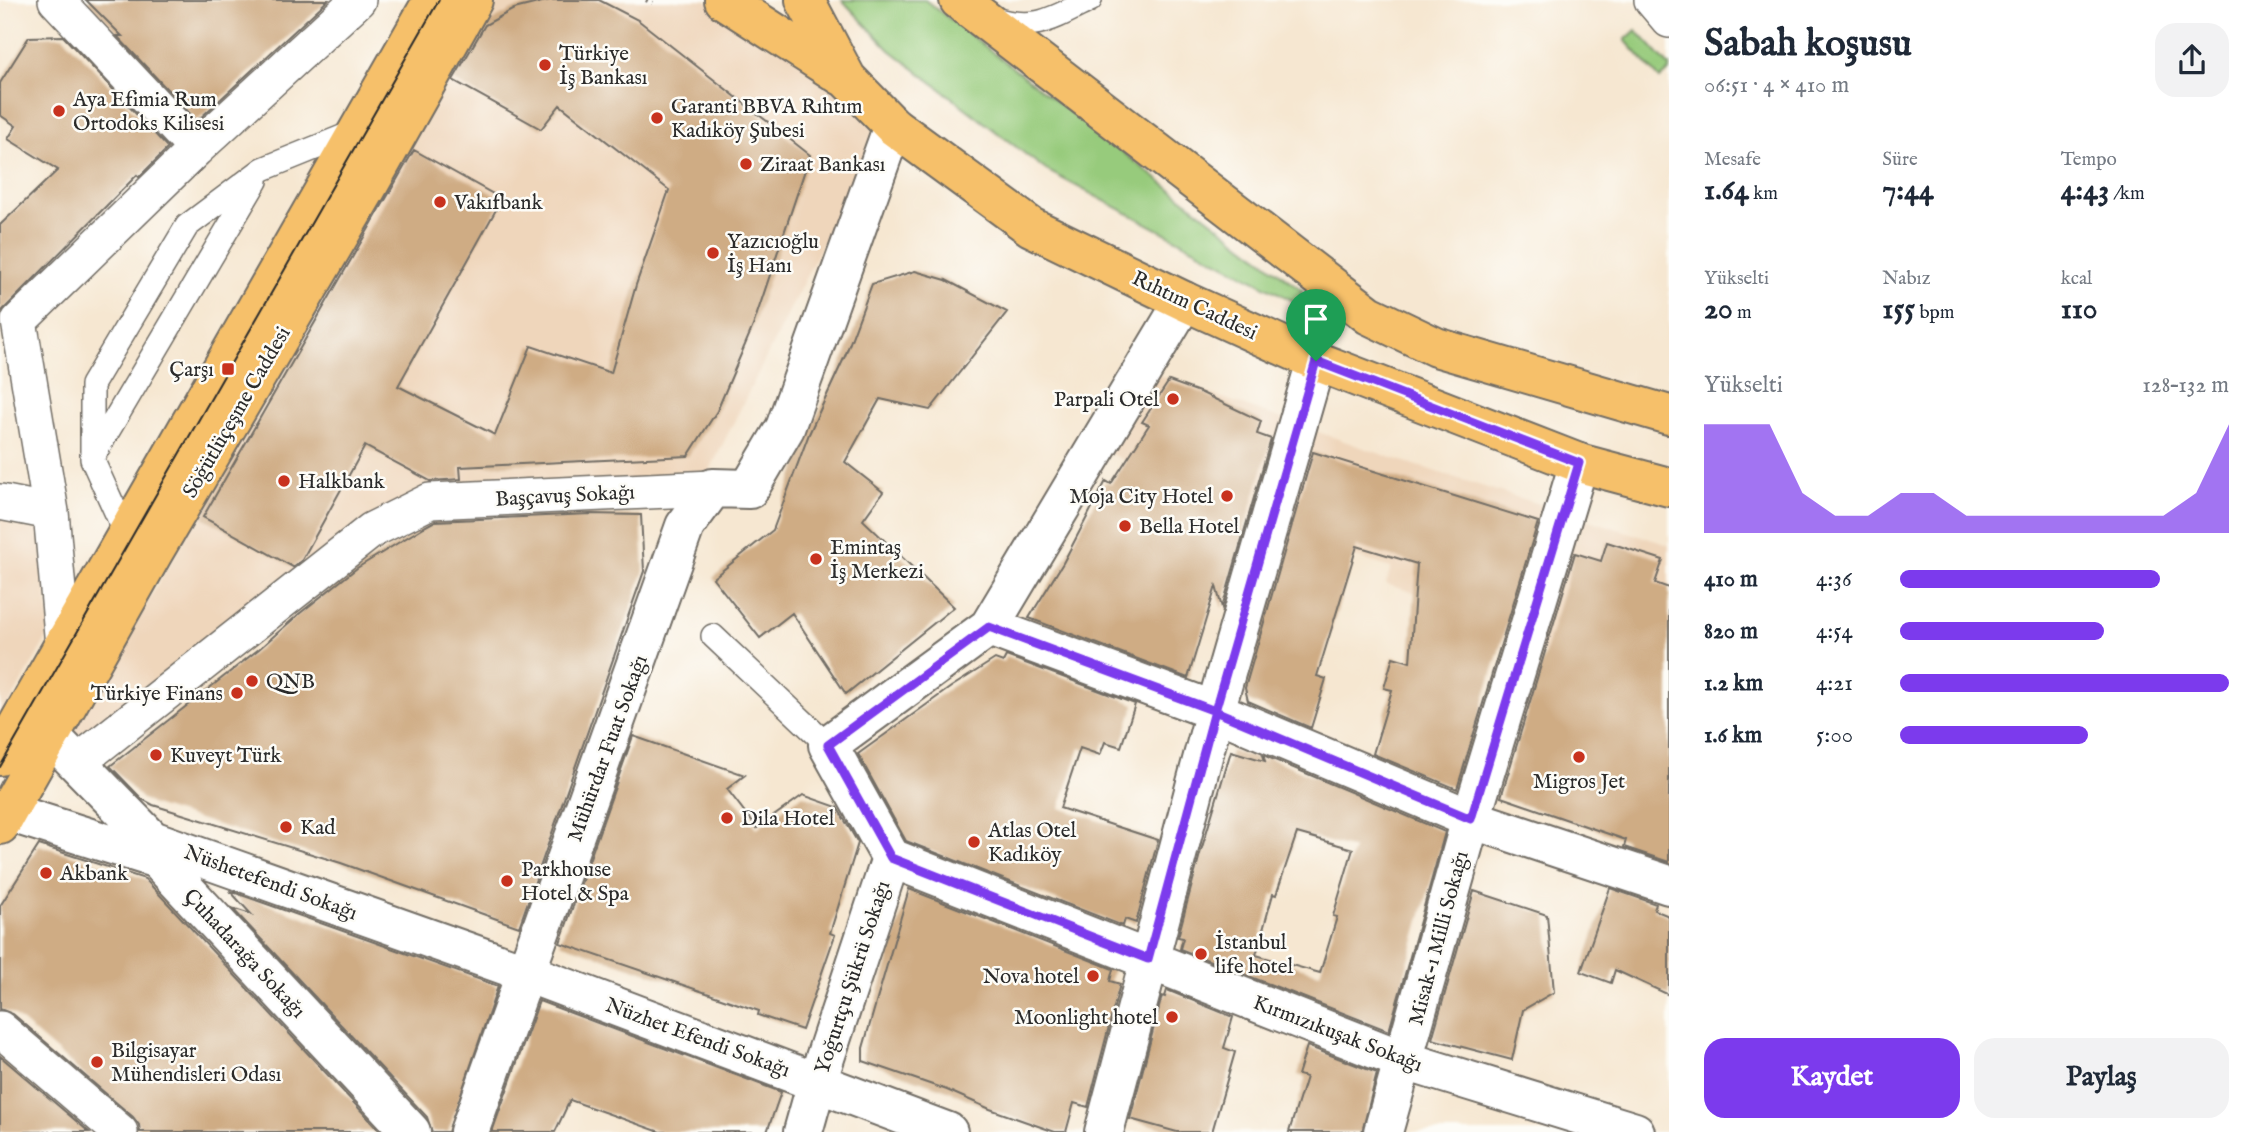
<!DOCTYPE html>
<html lang="tr">
<head>
<meta charset="utf-8">
<style>
  body { margin:0; font-family:"IM FELL English",serif; background:#f2f2f3; color:#1f2937; height:100vh; display:flex; flex-direction:column; font-size:26px; white-space:nowrap }
  * { box-sizing:border-box; margin:0 }
  p { font-size:23px; color:#747a83 }
  .icon { flex:none; width:38px; height:38px; fill:none; stroke:currentColor; stroke-width:2; stroke-linecap:round; stroke-linejoin:round }
  .map { position:relative; flex:1; overflow:hidden }
  .side { display:flex; flex-direction:column; background:#fff; width:595px }
  .side>* { flex:none }
  .pin { position:absolute; display:grid; place-items:center; width:60px; height:60px; color:#fff; margin:-72px -30px; border-radius:50% 50% 50% 0; rotate:-45deg; box-shadow:0 0 7px #0007 }
  .pin .icon { rotate:45deg }
  .round { display:grid; place-items:center; flex:none; width:74px; height:74px; border-radius:21px; background:#f2f2f3 }
  .overview { display:flex; align-items:center; justify-content:space-between; height:119px; padding:0 35px }
  h1 { font-size:38px; font-weight:700; line-height:52px }
  .metrics { display:grid; grid-template-columns:repeat(3,1fr); gap:10px; height:119px; padding:7px 35px }
  .metrics div { display:grid; align-content:center }
  .metrics b { font-size:30px; font-weight:700 }
  .metrics small { font-size:19px; font-weight:400 }
  .metrics p { font-size:19px }
  .chart { height:196px; padding:14px 35px }
  .chart p { display:flex; justify-content:space-between }
  .chart svg { width:100%; height:126px; margin-top:7px; fill:#7c3aed; opacity:.7 }
  .cta { display:flex; gap:14px; margin-top:auto; padding:14px 35px }
  .cta a { flex:1; height:80px; border-radius:21px; background:#7c3aed; color:#fff; font-size:28px; font-weight:700; line-height:80px; text-align:center }
  .cta a+a { background:#f2f2f3; color:#1f2937 }
  ul { padding:0 35px; list-style:none; font-size:23px }
  li { display:grid; grid-template-columns:112px 84px 1fr; align-items:center; height:52px }
  li i { height:18px; border-radius:9px; background:#7c3aed }
  main { display:flex; flex:1; min-height:0 }
  .map>svg:first-child { display:block }
  .built { fill:#efd6bb }
  .green { fill:#97cb7c; stroke:#617b54; stroke-width:2 }
  .building { fill:#cfac84; fill-rule:evenodd }
  .lines { fill:none; stroke-linecap:round; stroke-linejoin:round }
  .service-casing { stroke:#726d65; stroke-width:26 }
  .pedestrian-casing { stroke:#726d65; stroke-width:38 }
  .minor-casing { stroke:#726d65; stroke-width:42 }
  .primary-casing { stroke:#726d65; stroke-width:42 }
  .path { stroke:#726d65; stroke-width:4.5; stroke-dasharray:2 5; stroke-linecap:butt }
  .service { stroke:#fff; stroke-width:23 }
  .pedestrian { stroke:#fff; stroke-width:35 }
  .minor { stroke:#fff; stroke-width:38 }
  .primary { stroke:#f6c06b; stroke-width:38 }
  .tram { stroke:#2b2b2b; stroke-width:2 }
  .route-casing { stroke:#fff; stroke-width:14 }
  .route { stroke:#7c3aed; stroke-width:9 }
  .poi-dot { fill:#c8321e; stroke:#fdfcf7; stroke-width:2.5 }
  .labels { text-anchor:middle; stroke-width:5; stroke-linejoin:round; paint-order:stroke }
  .poi-label { font-size:21px; fill:#2b2b2b; stroke:#fdfcf7; text-anchor:start }
  .street-label { font-size:21px; fill:#2b2b2b; stroke:#fdfcf7 }
</style>
</head>
<body>
<main>
<div class="map">
<svg width="1669" height="1132" viewBox="0 0 1669 1132">
  <rect width="100%" height="100%" fill="#fdfcf7"/>
  <filter id="ink" filterUnits="userSpaceOnUse"><feTurbulence type="fractalNoise" baseFrequency=".0143" numOctaves="2"/><feDisplacementMap in="SourceGraphic" scale="14" xChannelSelector="R" yChannelSelector="G"/><feConvolveMatrix kernelMatrix="1 2 1 2 8 2 1 2 1" color-interpolation-filters="sRGB"/></filter>
  <filter id="wash" filterUnits="userSpaceOnUse"><feTurbulence type="fractalNoise" baseFrequency=".00686" numOctaves="4" result="noise"/><feDisplacementMap in="SourceGraphic" scale="28" xChannelSelector="R" yChannelSelector="G"/><feGaussianBlur stdDeviation="1.57" result="paint"/><feColorMatrix in="noise" values="0 0 0 0 0 0 0 0 0 0 0 0 0 0 0 0 0 1.4 0 .05"/><feComposite in="paint" operator="in"/></filter>
  <g filter="url(#wash)">
    <rect width="100%" height="100%" fill="#f6e7d1"/>
    <path class="built" d="M505,0H704L827,77L877,134L706,478L427,491L78,749L69,739L487,11Z
      M1121,362L1389,457L1669,545V697L1528,646L1533,630L1386,584L1391,568L1252,523L1080,439Z
      M0,513L40,521L50,632L0,720Z"/>
    <path class="green" d="M842,0H925L1303,291L1297,303L1046,170L890,50Z
      M1636,30L1669,66V71L1660,79L1625,40Z"/>
    <g id="blocks">
      <path class="building" d="M86,0H328L197,121L117,36H122Z
        M550,0H599L638,20L810,155L753,326L717,411L688,456L460,467L461,479L430,481L365,446L302,560L293,567L203,517L414,150L502,199L398,386L495,435L531,346L611,373L636,285L669,190L560,105L541,129L453,80L485,25L514,9Z
        M63,36L168,148L139,177L137,175L0,313V225L58,170L8,139L16,126L0,115V83L29,37Z
        M915,271L946,280L1007,312L930,410L880,399L845,462L883,492L863,520L954,607L846,694L792,613L760,638L713,578L773,530L809,434L845,356L872,284Z
        M1169,381L1202,393L1261,421L1257,434L1271,439L1222,608L1216,586L1188,678L1029,618L1063,563L1106,481L1111,484L1149,425L1142,422Z
        M1313,452L1538,522L1457,789L1373,754L1392,690L1384,688L1393,657L1410,662L1417,564L1357,546L1317,676L1326,679L1311,728L1248,701L1245,688Z
        M590,514L641,515L644,571L519,927L341,863L153,805L142,799L110,766L259,649L299,614L357,568L424,527L435,521Z
        M1607,542L1663,560L1655,583L1669,588V862L1624,847L1626,840L1501,797L1575,553L1601,561Z
        M1006,656L1135,704L1121,747L1105,742L1100,755L1080,748L1060,808L1158,840L1136,923L1125,919L1123,926L906,841L858,754L951,687L995,659L1003,662Z
        M633,736L745,775L727,789L757,828L803,795L837,807L858,843L830,933L835,935L802,1030L758,1015L759,1011L560,943Z
        M1231,751L1265,761L1263,755L1445,832L1389,1031L1180,949L1183,938L1178,937L1200,854ZM1297,833L1353,849L1333,916L1337,917L1320,973L1256,955L1273,894L1276,895Z
        M39,845L145,879L381,1132H140L139,1125L133,1117L13,1014L0,1009V906Z
        M1610,888L1656,904L1654,910L1669,916V995L1615,970L1611,983L1581,972Z
        M909,889L1113,969L1110,981L1120,984L1088,1107L1074,1103L1066,1132H1055L990,1109L947,1090L863,1061V1048Z
        M230,891L498,986L448,1132H432L427,1117L232,908L251,914Z
        M1474,891L1547,915L1554,992L1523,1010L1512,1060L1432,1039Z
        M1167,990L1233,1017L1224,1048L1235,1052L1212,1132H1177L1130,1119L1162,996L1165,997Z
        M539,1001L781,1092L767,1132H660L570,1100L555,1132H492Z
        M1307,1046L1377,1073L1362,1132H1289L1306,1077L1298,1075Z
        M0,1056L89,1132H0Z"/>
    </g>
  </g>
  <g filter="url(#ink)">
    <use href="#blocks" fill-opacity="0" stroke="#726d65" stroke-width="2"/>
    <g class="lines">
      <defs>
        <path id="service" d="M991,18C1035,32 1052,19 1090,0
          M92,458L256,181
          M126,534L92,459V385L187,226L263,169L357,131
          M713,636L828,745"/>
        <path id="pedestrian" d="M56,0L196,149
          M1652,0L1669,20
          M19,321L196,149L358,0
          M19,321L51,512L63,646
          M0,502L51,512
          M77,763L372,530L430,501L713,488
          M0,1029L120,1132"/>
        <path id="minor" d="M989,627L1215,711L1471,819L1669,885
          M48,739L62,748L152,840L527,973L948,1132
          M8,812L157,859L411,1132
          M891,858L1405,1061L1635,1132
          M469,1132L685,526L713,488L749,489L785,428L893,126
          M803,1132L817,1082L891,858L828,745L989,627L1184,301
          M1104,1132L1215,711L1316,361
          M1383,1132L1471,819L1579,463"/>
        <path id="primary" d="M724,0L842,76
          M805,0L847,79L893,126L1031,227L1184,301L1316,361L1579,463L1669,487
          M959,0L1369,315L1436,347L1669,415
          M0,756L433,0
          M0,825L153,553L366,190L473,0"/>
      </defs>
      <use href="#service" class="service-casing"/>
      <use href="#pedestrian" class="pedestrian-casing"/>
      <use href="#minor" class="minor-casing"/>
      <use href="#primary" class="primary-casing"/>
      <path class="path" d="M646,0L653,3"/>
      <use href="#service" class="service"/>
      <use href="#pedestrian" class="pedestrian"/>
      <use href="#minor" class="minor"/>
      <use href="#primary" class="primary"/>
      <path class="tram" d="M0,767L439,0"/>
    </g>
  </g>
  <g class="lines" filter="url(#ink)">
    <defs>
      <path id="route" d="M1316,361L1215,711L1148,959L891,858L828,745L989,627L1215,711L1471,819L1579,463L1316,361"/>
    </defs>
    <use href="#route" class="route-casing"/>
    <use href="#route" class="route"/>
  </g>
  <g class="poi-dot">
    <circle cx="545" cy="65" r="7"/>
    <circle cx="59" cy="111" r="7"/>
    <circle cx="657" cy="118" r="7"/>
    <circle cx="746" cy="164" r="7"/>
    <circle cx="440" cy="202" r="7"/>
    <circle cx="713" cy="253" r="7"/>
    <rect x="221" y="362" width="14" height="14" rx="3.5"/>
    <circle cx="1173" cy="399" r="7"/>
    <circle cx="284" cy="481" r="7"/>
    <circle cx="1227" cy="496" r="7"/>
    <circle cx="1125" cy="526" r="7"/>
    <circle cx="816" cy="559" r="7"/>
    <circle cx="252" cy="681" r="7"/>
    <circle cx="237" cy="693" r="7"/>
    <circle cx="156" cy="755" r="7"/>
    <circle cx="1579" cy="757" r="7"/>
    <circle cx="727" cy="818" r="7"/>
    <circle cx="286" cy="827" r="7"/>
    <circle cx="974" cy="842" r="7"/>
    <circle cx="46" cy="873" r="7"/>
    <circle cx="507" cy="881" r="7"/>
    <circle cx="1201" cy="954" r="7"/>
    <circle cx="1093" cy="976" r="7"/>
    <circle cx="1172" cy="1017" r="7"/>
    <circle cx="97" cy="1062" r="7"/>
  </g>
  <g class="labels">
    <g class="poi-label">
      <text x="559" y="60">Türkiye<tspan x="559" dy="24">İş Bankası</tspan></text>
      <text x="73" y="106">Aya Efimia Rum<tspan x="73" dy="24">Ortodoks Kilisesi</tspan></text>
      <text x="671" y="113">Garanti BBVA Rıhtım<tspan x="671" dy="24">Kadıköy Şubesi</tspan></text>
      <text x="760" y="171">Ziraat Bankası</text>
      <text x="454" y="209">Vakıfbank</text>
      <text x="727" y="248">Yazıcıoğlu<tspan x="727" dy="24">İş Hanı</tspan></text>
      <text x="214" y="376" text-anchor="end">Çarşı</text>
      <text x="1159" y="406" text-anchor="end">Parpali Otel</text>
      <text x="298" y="488">Halkbank</text>
      <text x="1213" y="503" text-anchor="end">Moja City Hotel</text>
      <text x="1139" y="533">Bella Hotel</text>
      <text x="830" y="554">Emintaş<tspan x="830" dy="24">İş Merkezi</tspan></text>
      <text x="266" y="688">QNB</text>
      <text x="223" y="700" text-anchor="end">Türkiye Finans</text>
      <text x="170" y="762">Kuveyt Türk</text>
      <text x="1579" y="788" text-anchor="middle">Migros Jet</text>
      <text x="741" y="825">Dila Hotel</text>
      <text x="300" y="834">Kad</text>
      <text x="988" y="837">Atlas Otel<tspan x="988" dy="24">Kadıköy</tspan></text>
      <text x="521" y="876">Parkhouse<tspan x="521" dy="24">Hotel &amp; Spa</tspan></text>
      <text x="60" y="880">Akbank</text>
      <text x="1215" y="949">İstanbul<tspan x="1215" dy="24">life hotel</tspan></text>
      <text x="1079" y="983" text-anchor="end">Nova hotel</text>
      <text x="1158" y="1024" text-anchor="end">Moonlight hotel</text>
      <text x="111" y="1057">Bilgisayar<tspan x="111" dy="24">Mühendisleri Odası</tspan></text>
    </g>
    <g class="street-label">
      <text transform="translate(1195 305) rotate(25)" y="7">Rıhtım Caddesi</text>
      <text transform="translate(236 412) rotate(-60)" y="7">Söğütlüçeşme Caddesi</text>
      <text transform="translate(565 495) rotate(-3)" y="7">Başçavuş Sokağı</text>
      <text transform="translate(607 748) rotate(-70)" y="7">Mühürdar Fuat Sokağı</text>
      <text transform="translate(271 882) rotate(20)" y="7">Nüshetefendi Sokağı</text>
      <text transform="translate(1438 938) rotate(-75)" y="7">Misak-ı Milli Sokağı</text>
      <text transform="translate(245 953) rotate(47)" y="7">Çuhadarağa Sokağı</text>
      <text transform="translate(852 977) rotate(-72)" y="7">Yoğurtçu Şükrü Sokağı</text>
      <text transform="translate(1338 1033) rotate(21)" y="7">Kırmızıkuşak Sokağı</text>
      <text transform="translate(698 1037) rotate(20)" y="7">Nüzhet Efendi Sokağı</text>
    </g>
  </g>
</svg>
<div class="pin" style="left:1316px;top:361px;background:#1e9e55"><svg class="icon" aria-label="arrive" viewBox="0 0 24 24"><path d="M6 21V4h12l-3 4 3 4H6"/></svg></div>
</div>
<section class="side">
<div class="overview"><div><h1>Sabah koşusu</h1><p>06:51 · 4 × 410 m</p></div><a class="round"><svg class="icon" aria-label="share" viewBox="0 0 24 24"><path d="M12 15V3M7 8l5-5 5 5M5 13v7h14v-7"/></svg></a></div>
<div class="metrics">
<div><p>Mesafe</p><b>1.64<small> km</small></b></div>
<div><p>Süre</p><b>7:44</b></div>
<div><p>Tempo</p><b>4:43<small> /km</small></b></div>
</div>
<div class="metrics">
<div><p>Yükselti</p><b>20<small> m</small></b></div>
<div><p>Nabız</p><b>155<small> bpm</small></b></div>
<div><p>kcal</p><b>110</b></div>
</div>
<div class="chart"><p><span>Yükselti</span>128–132 m</p>
<svg viewBox="0 0 160 44" preserveAspectRatio="none"><path d="M0 44V6L10 6L20 6L30 30L40 38L50 38L60 30L70 30L80 38L90 38L100 38L110 38L120 38L130 38L140 38L150 30L160 6V44z"/></svg>
</div>
<ul>
<li><b>410 m</b>4:36<i style="width:79%"></i></li>
<li><b>820 m</b>4:54<i style="width:62%"></i></li>
<li><b>1.2 km</b>4:21<i style="width:100%"></i></li>
<li><b>1.6 km</b>5:00<i style="width:57%"></i></li>
</ul>
<div class="cta"><a>Kaydet</a><a>Paylaş</a></div>
</section>
</main>
</body>
</html>
